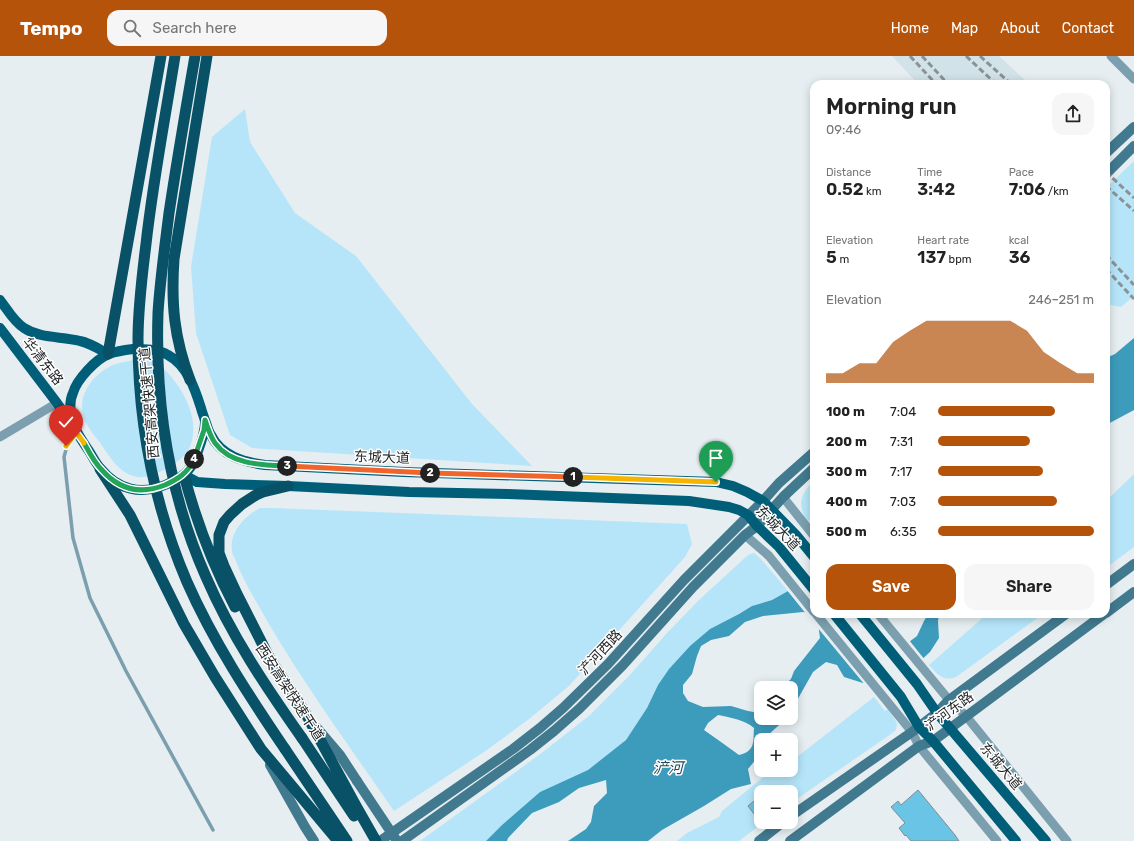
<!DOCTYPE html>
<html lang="en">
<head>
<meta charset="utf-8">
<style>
  body { margin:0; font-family:Rubik,"Noto Sans SC",sans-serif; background:#f6f6f6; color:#222; height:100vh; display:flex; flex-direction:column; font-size:15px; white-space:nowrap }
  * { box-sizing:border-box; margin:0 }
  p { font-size:13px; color:#767676 }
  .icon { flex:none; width:22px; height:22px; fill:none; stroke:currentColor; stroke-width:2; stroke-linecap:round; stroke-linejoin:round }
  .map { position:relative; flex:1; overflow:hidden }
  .side { position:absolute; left:810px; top:24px; width:300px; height:538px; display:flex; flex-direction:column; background:#fff; border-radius:12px; box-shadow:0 2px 10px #0003 }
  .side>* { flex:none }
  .tools { position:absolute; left:754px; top:625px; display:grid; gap:8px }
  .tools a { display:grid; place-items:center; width:44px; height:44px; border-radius:8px; background:#fff; box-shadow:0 2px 10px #0003; font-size:20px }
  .pin { position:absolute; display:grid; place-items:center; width:34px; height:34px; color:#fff; margin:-41px -17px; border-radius:50% 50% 50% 0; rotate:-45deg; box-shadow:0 0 4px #0007 }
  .pin .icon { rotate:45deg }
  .km { position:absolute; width:20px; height:20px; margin:-10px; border-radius:50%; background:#222; color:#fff; font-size:11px; line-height:20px; text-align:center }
  .round { display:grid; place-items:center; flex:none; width:42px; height:42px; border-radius:12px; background:#f6f6f6 }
  .headline { display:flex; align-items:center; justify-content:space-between; height:68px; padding:0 16px }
  h1 { font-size:22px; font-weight:600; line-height:30px }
  .stats { display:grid; grid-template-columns:repeat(3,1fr); gap:6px; height:68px; padding:4px 16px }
  .stats div { display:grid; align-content:center }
  .stats b { font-size:17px; font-weight:600 }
  .stats small { font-size:11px; font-weight:400 }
  .stats p { font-size:11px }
  .chart { height:112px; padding:8px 16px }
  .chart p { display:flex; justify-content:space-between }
  .chart svg { width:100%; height:72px; margin-top:4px; fill:#b45309; opacity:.7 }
  .cta { display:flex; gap:8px; margin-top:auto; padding:8px 16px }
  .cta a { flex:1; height:46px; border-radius:12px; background:#b45309; color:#fff; font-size:16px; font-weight:600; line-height:46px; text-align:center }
  .cta a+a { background:#f6f6f6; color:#222 }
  ul { padding:0 16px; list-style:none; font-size:13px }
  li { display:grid; grid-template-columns:64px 48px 1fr; align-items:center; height:30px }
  li i { height:10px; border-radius:5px; background:#b45309 }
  header { display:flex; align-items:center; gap:24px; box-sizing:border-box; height:56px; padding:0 20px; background:#b45309; color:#fff }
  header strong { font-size:19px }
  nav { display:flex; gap:22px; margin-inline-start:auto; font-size:14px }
  .search { width:280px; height:36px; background:#f6f6f6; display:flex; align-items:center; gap:10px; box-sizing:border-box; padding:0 14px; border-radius:12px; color:#767676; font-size:15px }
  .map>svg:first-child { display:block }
  .built { fill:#d2e2e9 }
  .green { fill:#b6e5f9 }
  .water { fill:#3d9bbc; fill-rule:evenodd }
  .pier { fill:#e6eef1 }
  .building { fill:#69c4e6; stroke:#858c8e }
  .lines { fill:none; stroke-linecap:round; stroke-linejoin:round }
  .service { stroke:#7b9fae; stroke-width:3.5 }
  .tertiary { stroke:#7b9fae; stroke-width:9 }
  .secondary { stroke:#41798f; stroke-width:10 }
  .primary { stroke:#015e78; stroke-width:10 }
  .trunk { stroke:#085166; stroke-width:11 }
  .rail { stroke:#8c9294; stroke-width:3; stroke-dasharray:6 3; stroke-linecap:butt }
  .secondary-bridge { stroke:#41798f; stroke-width:10 }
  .trunk-bridge { stroke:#085166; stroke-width:11 }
  .split-1-casing { stroke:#fff; stroke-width:8 }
  .split-2-casing { stroke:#fff; stroke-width:8 }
  .split-3-casing { stroke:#fff; stroke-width:8 }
  .split-4-casing { stroke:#fff; stroke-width:8 }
  .split-5-casing { stroke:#fff; stroke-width:8 }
  .split-6-casing { stroke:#fff; stroke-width:8 }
  .split-1 { stroke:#f5b400; stroke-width:5 }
  .split-2 { stroke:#f0652b; stroke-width:5 }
  .split-3 { stroke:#f0652b; stroke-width:5 }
  .split-4 { stroke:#22a559; stroke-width:5 }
  .split-5 { stroke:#22a559; stroke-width:5 }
  .split-6 { stroke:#f5b400; stroke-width:5 }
  .labels { text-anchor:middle; stroke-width:3; stroke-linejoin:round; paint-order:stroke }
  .street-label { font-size:14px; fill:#232627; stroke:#fff }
  .water-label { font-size:15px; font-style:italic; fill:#1f4757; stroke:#fff }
</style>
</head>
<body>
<header>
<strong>Tempo</strong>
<div class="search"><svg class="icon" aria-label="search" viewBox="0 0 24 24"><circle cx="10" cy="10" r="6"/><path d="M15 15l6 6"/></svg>Search here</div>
<nav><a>Home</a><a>Map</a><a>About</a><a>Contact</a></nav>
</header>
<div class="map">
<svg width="1134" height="785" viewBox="0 0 1134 785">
  <rect width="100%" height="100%" fill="#e6eef1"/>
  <path class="built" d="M892,0H999L1029,28H918Z"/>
  <path class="green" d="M245,53L250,86L295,157L356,200L472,348L532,410L252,392L230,379L196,277L191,211L212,81Z
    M1134,105V240L1121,251L1106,248V132Z
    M136,304C143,304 149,304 154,307C164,310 170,319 176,327C190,346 200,372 188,395C183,402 174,408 167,412C160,416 152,420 144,421C123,423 111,403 101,388C95,380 87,371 84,362C76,339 94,316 116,308C122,306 129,305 136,304Z
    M1134,418V491L1106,512V444L1108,443Z
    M814,425V467L811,463L808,466C796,449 801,437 814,425Z
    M260,452H272L687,468L692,488L685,501L569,630L529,663L487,694L394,755C347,687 297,619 257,547C249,533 241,519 235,503C234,501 232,498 232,495C229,476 245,460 260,452Z
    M754,497L760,502L788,535L772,544L752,550L739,558L710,573L690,590L669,613L658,629L647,652L626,684L588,714L540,736L502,769L486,785H420L539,699L590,659L629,620L667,577L699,544L748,499Z
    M987,558H1043L956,621C943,626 937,618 929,609Z
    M874,641L885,655L888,653L897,667L896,674L891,678L791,747V736H761V766H764L739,785H677L687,777L719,761L722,755L772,714H791V704H793Z"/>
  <path class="water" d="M1134,282V354L1106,369V302L1115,298Z
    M788,535L814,558H889V560L905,589L917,580L924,565L928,558H939L938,565L939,582L930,596L919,606L863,627L844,621L837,609L826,606L813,616L791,655V632H781L791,623L794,615L820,582L817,559L803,556L763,560L745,566L729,580L711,584L701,590L697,600L692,618L683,629V637L688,645L703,651L731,650L748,655L759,657L761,655V662H787L768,679L766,684H761C761,699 757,702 748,713L751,728L731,733L704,750L662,774L648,785H568L586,773L591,766L594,750L607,737L606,724L579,732L559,746L532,757L508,782L507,785H486L502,769L540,736L588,714L626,684L647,652L658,629L669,613L690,590L710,573L739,558L752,550L772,544ZM718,659C728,661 746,664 754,672C753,685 756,695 739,699L721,686L704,674L708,667Z"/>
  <path class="pier" d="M813,516H814V558H888L894,565L899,577L906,586L909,584L925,604L921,607L892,624L874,630L865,629L817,571L815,561L807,559L786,533L805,524Z"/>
  <path class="building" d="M918,734L955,779L959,785H911L906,779L905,780L899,772L905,767L891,751L898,745L901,749Z
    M761,739V752L754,758L748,750Z"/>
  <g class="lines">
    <path class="service" d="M76,377L67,390L64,401L73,482L90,542L126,615L213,774"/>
    <path class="tertiary" d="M1111,0L1134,23
      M0,381L57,347
      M783,441L814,480
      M745,479L769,500L814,556
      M816,558L912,676L919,690L997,785
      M878,558L949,644L966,660L1067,785"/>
    <path class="secondary" d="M1106,97L1134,71
      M1106,118L1134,90
      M1106,529L1134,508
      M1106,557L1134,536
      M317,672L340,699L357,725
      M270,709L305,771L314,785
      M791,760L912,676L937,657L949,644L1066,558
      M380,785L513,693L540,672L563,652L608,608L684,524L763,445L779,427L814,396
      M402,785L530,694L554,675L579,653L623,609L693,531L745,479L757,470L783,441L814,412
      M759,785L783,766
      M790,785L919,690L933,685L1104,558"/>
    <path class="primary" d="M0,244C7,253 14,266 24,272C41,283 61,280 80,285C90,287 99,293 108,298
      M0,272L57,347L70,366
      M133,293C144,293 158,293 168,299C187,309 195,333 201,352C202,357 205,362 205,366C205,377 198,397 193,407C187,419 177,424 165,429C141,439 118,434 101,413C96,408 93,401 89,395C81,383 73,372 71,358C70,351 70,343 73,337C77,323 96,303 109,298C117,295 125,294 133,293Z
      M205,364C207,369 208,375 211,379C221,400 244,406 265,409L404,416L716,426L733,430L747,436L763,445L796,479L814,501
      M184,419L197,426L225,428L288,430L409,436L508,438L689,445L729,451L739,454L748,459L757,470L779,491L814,534
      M834,558L901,641L919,671L933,685L1016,785
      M860,558L917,628L937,657L1046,785"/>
    <path class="trunk" d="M108,298L161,0
      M190,324C174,282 171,248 174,203L207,0
      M100,413L130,459L184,568L215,621L261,693L338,785
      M184,419C196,465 213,509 235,551
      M288,430L263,436L256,439L242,448L230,459L224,466L219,479V497L224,510L237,538L270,603L306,658L356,750L376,785
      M302,682L354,760
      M285,693L347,785"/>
    <path class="rail" d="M910,0L936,28
      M922,0L948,28
      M966,0L996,28
      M980,0L1011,28
      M1106,116L1134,142
      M1106,130L1134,155
      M1106,199L1134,229
      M1106,213L1134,243"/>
    <path class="secondary-bridge" d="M357,725L397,785"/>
    <path class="trunk-bridge" d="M175,0C165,63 153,125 146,188C142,220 138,251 138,283C138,367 154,449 187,526C213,585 249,640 285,693
      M195,0C186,52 177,104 169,157C165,190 160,224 158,257C155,348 169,438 206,521C231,579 266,631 302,682"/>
  </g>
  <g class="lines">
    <defs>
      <path id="split-1" d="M573,421L716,426"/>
      <path id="split-2" d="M430,417L573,421"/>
      <path id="split-3" d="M287,410L430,417"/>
      <path id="split-4" d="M194,403L204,374L205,364C208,372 210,380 215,387C231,409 262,409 287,410"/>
      <path id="split-5" d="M84,387C89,396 94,406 101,413C119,434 140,439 165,429C178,423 188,417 194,403"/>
      <path id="split-6" d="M66,390L76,376L84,387"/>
    </defs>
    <use href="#split-1" class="split-1-casing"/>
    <use href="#split-2" class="split-2-casing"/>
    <use href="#split-3" class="split-3-casing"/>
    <use href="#split-4" class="split-4-casing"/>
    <use href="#split-5" class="split-5-casing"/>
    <use href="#split-6" class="split-6-casing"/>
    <use href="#split-1" class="split-1"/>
    <use href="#split-2" class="split-2"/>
    <use href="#split-3" class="split-3"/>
    <use href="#split-4" class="split-4"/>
    <use href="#split-5" class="split-5"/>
    <use href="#split-6" class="split-6"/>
  </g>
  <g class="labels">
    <g class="street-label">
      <text transform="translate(43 305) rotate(52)" y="5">华清东路</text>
      <text transform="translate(149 347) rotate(-95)" y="5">西安高架快速干道</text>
      <text transform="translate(382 401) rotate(2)" y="5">东城大道</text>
      <text transform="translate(778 472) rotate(46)" y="5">东城大道</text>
      <text transform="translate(600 596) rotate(-47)" y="5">浐河西路</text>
      <text transform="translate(290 636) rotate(57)" y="5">西安高架快速干道</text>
      <text transform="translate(949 655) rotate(-36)" y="5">浐河东路</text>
      <text transform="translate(1001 710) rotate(50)" y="5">东城大道</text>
    </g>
    <g class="water-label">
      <text x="668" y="717">浐河</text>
    </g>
  </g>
</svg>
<div class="tools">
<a><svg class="icon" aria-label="layers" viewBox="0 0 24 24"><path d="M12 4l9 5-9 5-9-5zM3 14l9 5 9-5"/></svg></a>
<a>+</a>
<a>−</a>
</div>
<div class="pin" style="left:716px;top:426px;background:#1e9e55"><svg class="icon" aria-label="arrive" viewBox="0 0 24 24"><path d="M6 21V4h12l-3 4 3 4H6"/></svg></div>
<div class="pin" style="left:66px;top:390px;background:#d93025"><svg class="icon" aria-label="check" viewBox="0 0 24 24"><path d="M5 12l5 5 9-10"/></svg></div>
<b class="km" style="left:573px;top:421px">1</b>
<b class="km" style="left:430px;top:417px">2</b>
<b class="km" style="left:287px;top:410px">3</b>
<b class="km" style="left:194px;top:403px">4</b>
<section class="side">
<div class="headline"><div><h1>Morning run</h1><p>09:46</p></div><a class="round"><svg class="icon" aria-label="share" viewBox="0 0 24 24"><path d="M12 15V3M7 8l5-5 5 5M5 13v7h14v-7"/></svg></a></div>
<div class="stats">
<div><p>Distance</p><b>0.52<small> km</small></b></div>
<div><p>Time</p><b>3:42</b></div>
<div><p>Pace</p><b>7:06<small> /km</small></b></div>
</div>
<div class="stats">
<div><p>Elevation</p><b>5<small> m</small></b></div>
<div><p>Heart rate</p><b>137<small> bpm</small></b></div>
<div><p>kcal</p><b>36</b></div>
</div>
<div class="chart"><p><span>Elevation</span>246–251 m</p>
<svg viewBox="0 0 160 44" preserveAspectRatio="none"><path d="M0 44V38L10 38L20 32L30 32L40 19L50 12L60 6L70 6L80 6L90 6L100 6L110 6L120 12L130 25L140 32L150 38L160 38V44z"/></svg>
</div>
<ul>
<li><b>100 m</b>7:04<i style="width:75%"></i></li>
<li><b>200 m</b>7:31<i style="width:59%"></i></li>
<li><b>300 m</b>7:17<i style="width:67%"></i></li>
<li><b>400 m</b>7:03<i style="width:76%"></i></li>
<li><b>500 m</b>6:35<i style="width:100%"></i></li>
</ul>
<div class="cta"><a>Save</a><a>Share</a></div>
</section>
</div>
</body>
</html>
